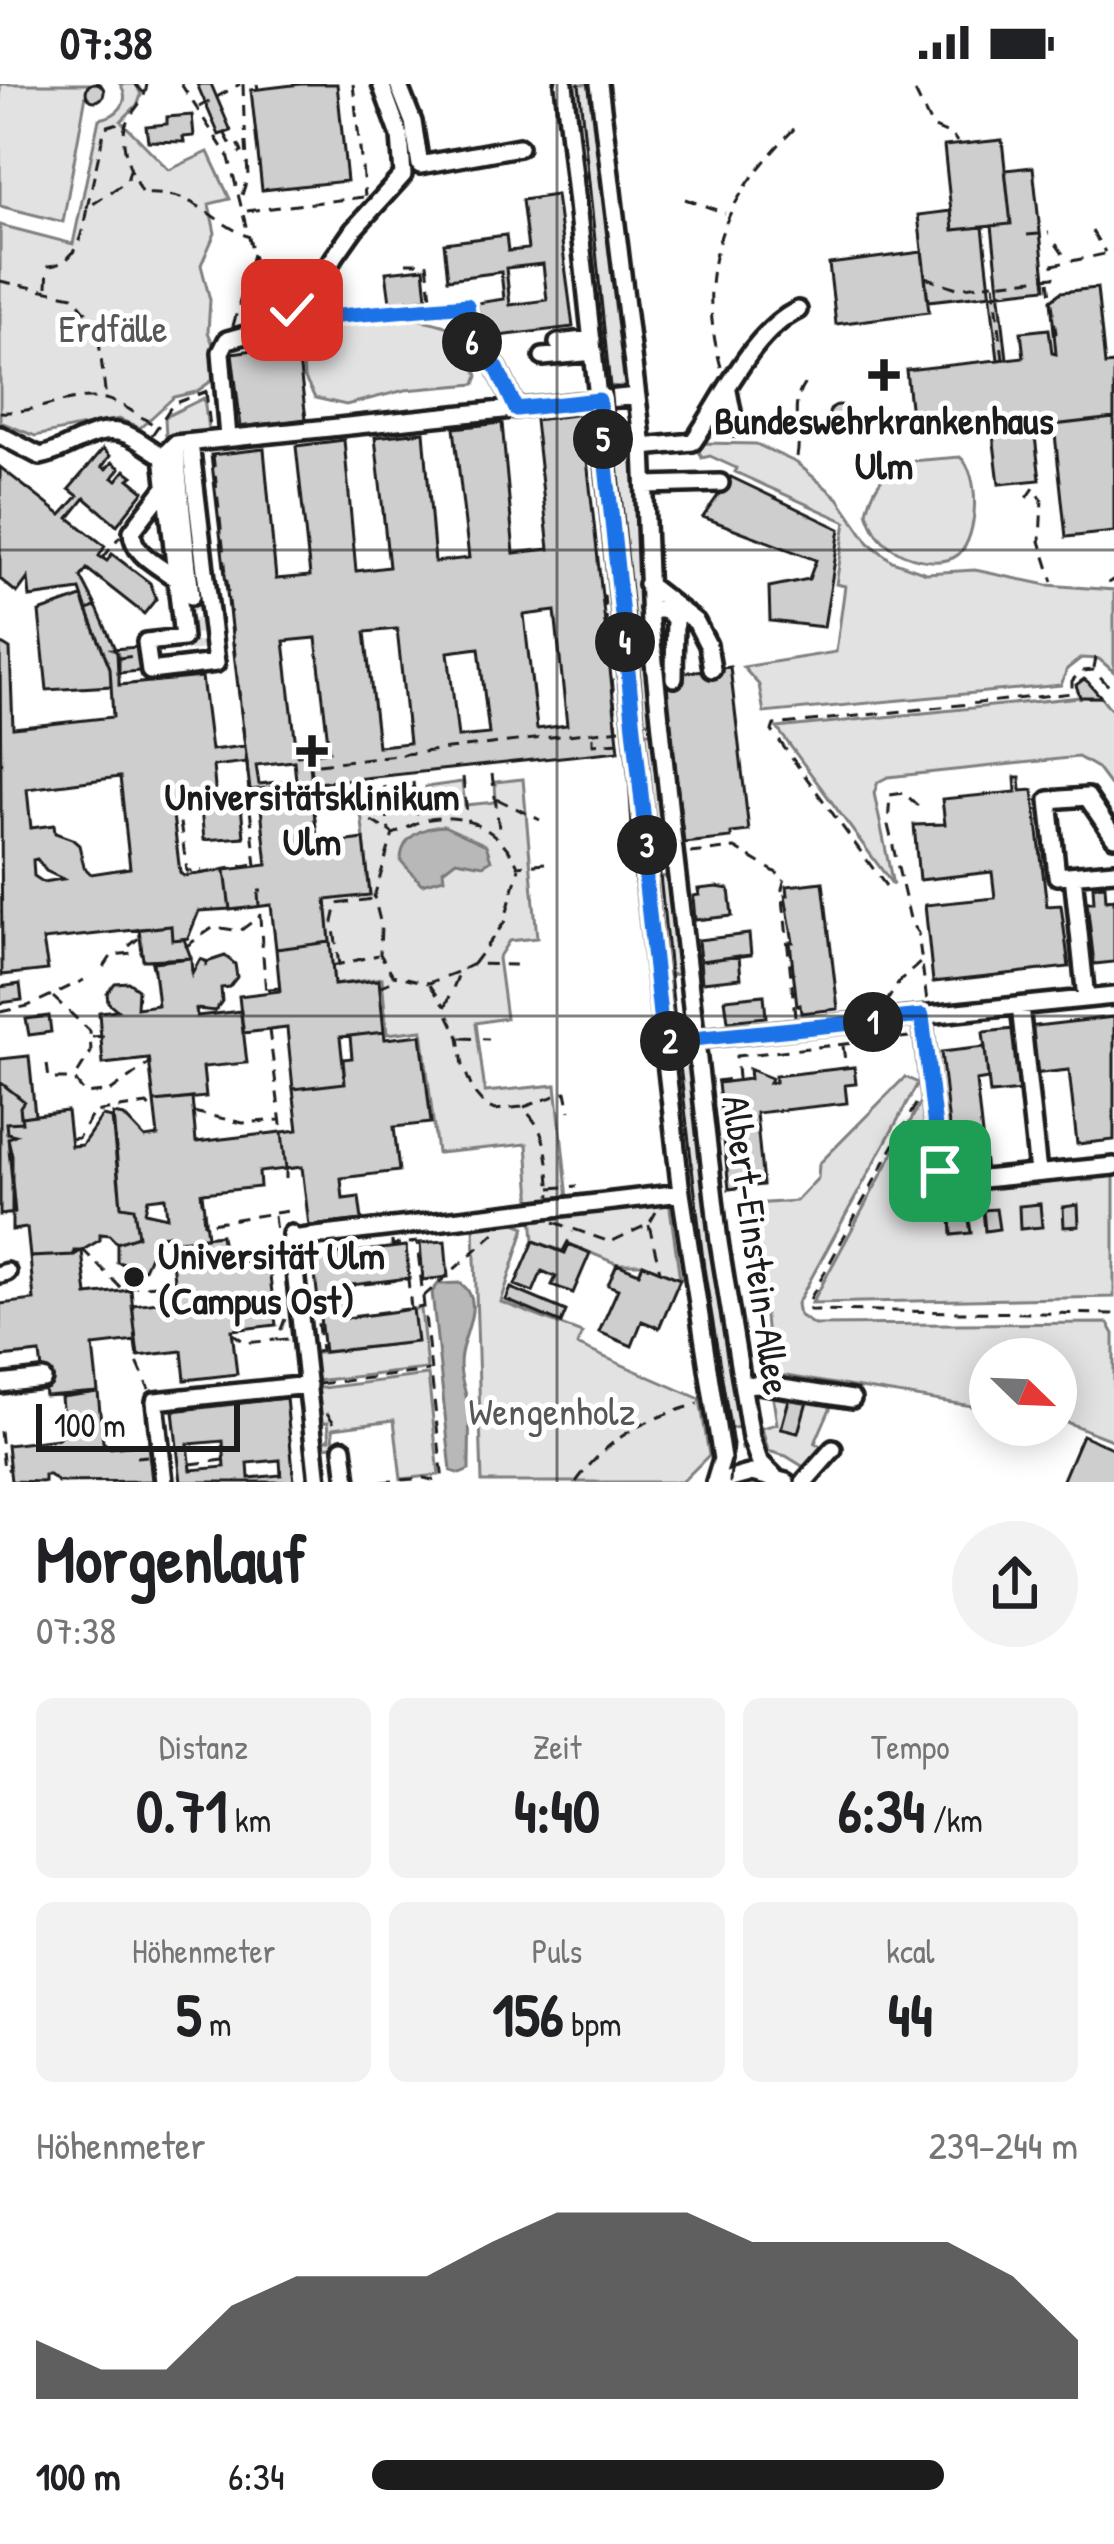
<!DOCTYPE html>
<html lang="de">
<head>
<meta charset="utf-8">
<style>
  body { margin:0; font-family:"Patrick Hand",sans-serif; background:#f2f2f2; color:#202124; height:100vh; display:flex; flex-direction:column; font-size:45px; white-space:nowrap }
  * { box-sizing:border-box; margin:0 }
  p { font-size:39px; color:#757577 }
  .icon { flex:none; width:66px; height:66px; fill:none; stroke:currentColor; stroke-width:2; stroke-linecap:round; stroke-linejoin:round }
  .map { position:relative; height:1398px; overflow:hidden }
  .panel { display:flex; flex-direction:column; background:#fff; flex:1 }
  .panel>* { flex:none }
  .needle { width:78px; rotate:113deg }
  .controls { position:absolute; left:969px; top:1254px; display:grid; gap:24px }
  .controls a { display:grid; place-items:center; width:108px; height:108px; border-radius:50%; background:#fff; box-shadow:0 6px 30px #0003; font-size:60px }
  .scale { position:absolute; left:36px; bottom:30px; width:204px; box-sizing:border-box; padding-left:12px; border:6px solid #1c1c1c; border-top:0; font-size:33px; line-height:42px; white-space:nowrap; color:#1c1c1c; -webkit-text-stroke:9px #fff; paint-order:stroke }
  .pin { position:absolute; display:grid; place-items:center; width:102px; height:102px; color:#fff; margin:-51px; border-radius:24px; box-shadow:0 6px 18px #0006 }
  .km { position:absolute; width:60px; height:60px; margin:-30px; border-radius:50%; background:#222; color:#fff; font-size:33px; line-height:60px; text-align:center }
  .round { display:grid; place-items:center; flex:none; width:126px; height:126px; border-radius:63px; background:#f2f2f2 }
  .head { display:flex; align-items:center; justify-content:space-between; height:204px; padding:0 36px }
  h1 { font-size:66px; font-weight:700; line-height:90px }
  .figures { display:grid; grid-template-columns:repeat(3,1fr); gap:18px; height:204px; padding:12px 36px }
  .figures div { display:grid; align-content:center; border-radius:18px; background:#f2f2f2; text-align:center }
  .figures b { font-size:60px; font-weight:700 }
  .figures small { font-size:33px; font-weight:400 }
  .figures p { font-size:33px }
  .chart { height:336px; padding:24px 36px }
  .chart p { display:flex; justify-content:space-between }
  .chart svg { width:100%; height:216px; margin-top:12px; fill:#1c1c1c; opacity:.7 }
  ul { padding:0 36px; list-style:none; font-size:39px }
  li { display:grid; grid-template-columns:192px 144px 1fr; align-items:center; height:90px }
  li i { height:30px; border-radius:15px; background:#1c1c1c }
  .status { display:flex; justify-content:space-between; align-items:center; height:84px; padding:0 60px; background:#fff; direction:ltr }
  .status svg { height:33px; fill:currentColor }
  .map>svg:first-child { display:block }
  .green { fill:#e2e2e2; stroke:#7f7f7f; stroke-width:3 }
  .water { fill:#b8b8b8; stroke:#7a7a7a; stroke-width:3 }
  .building { fill:#cecece; stroke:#1c1c1c; stroke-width:3; fill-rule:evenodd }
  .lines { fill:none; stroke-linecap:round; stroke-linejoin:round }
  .minor-tunnel { stroke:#ddd; stroke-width:15; stroke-dasharray:15 8; stroke-linecap:butt }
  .minor-casing { stroke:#1c1c1c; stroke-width:24 }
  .path { stroke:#1c1c1c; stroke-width:3; stroke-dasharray:12 9; stroke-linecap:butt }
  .minor { stroke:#fff; stroke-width:15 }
  .tram { stroke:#1c1c1c; stroke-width:3 }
  .route-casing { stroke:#fff; stroke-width:24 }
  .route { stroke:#1a73e8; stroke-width:15 }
  .grid { fill:none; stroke:#1c1c1c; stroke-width:3; stroke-opacity:0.55 }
  .poi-dot { fill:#1c1c1c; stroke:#fff; stroke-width:4.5 }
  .labels { text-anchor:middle; stroke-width:10; stroke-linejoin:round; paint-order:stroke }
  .park-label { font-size:39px; fill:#575757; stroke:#fff }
  .poi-label { font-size:39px; font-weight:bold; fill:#1c1c1c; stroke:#fff }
  .street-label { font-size:39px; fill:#1c1c1c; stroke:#fff }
</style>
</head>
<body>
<div class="status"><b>07:38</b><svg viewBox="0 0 49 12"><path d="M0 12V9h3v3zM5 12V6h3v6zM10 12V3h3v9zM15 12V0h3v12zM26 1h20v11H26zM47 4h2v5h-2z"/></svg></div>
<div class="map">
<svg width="1114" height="1398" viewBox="0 0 1114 1398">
  <rect width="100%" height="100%" fill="#fff"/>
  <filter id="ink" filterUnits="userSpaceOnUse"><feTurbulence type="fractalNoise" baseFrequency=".00833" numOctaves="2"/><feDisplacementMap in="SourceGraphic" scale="24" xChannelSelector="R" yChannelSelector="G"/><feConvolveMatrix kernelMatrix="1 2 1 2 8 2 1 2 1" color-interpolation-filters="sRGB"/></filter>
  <g filter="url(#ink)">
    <path class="green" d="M0,0H88L63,138L0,122Z
      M120,0H136L141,11L138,20L121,37L169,86L208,68L230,115L209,120L215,149L201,181L210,216L208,248L219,275L214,295L196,308L174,313L140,344L119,335L35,352L0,338V141L73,160L99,35C118,32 132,18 120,0Z
      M569,0H595L626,303L607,302L603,266L597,255Z
      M401,231C454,244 459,237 478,292L475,300L405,306L346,321L315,314L304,293L301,243L305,237Z
      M204,314L209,353L170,357L166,353L165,333Z
      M630,342L655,636L637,638L606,345Z
      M702,359L756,360L797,379L838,414L869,459L892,477L926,489L975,486L1047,501L1114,506V588L1099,575L1081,574L1067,585L1061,601L764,629L759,601L743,583L836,568L845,502L836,500L846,438L735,388L736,384L710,372L702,374L698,365Z
      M960,373C981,390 978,453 959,470C941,485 902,474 887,460C876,452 871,440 867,428C871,408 882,391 898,378Z
      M1080,613H1101L1114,629V707L1097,684L1078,673L888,693L878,698L874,709L893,801L777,644Z
      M657,647L673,783L649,786L639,649Z
      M523,695L537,854L509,857L498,874L506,934L476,939L485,1008L556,1001L568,1115L667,1103L680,1195L643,1180H617L570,1160L563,1167L534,1157L527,1060L437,1069L422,946L387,950L382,894L334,901L326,816L370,810L359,710L383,707L386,727L417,722L416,713L427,711L426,703L462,698L465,721L496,718L495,698Z
      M667,792L678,890L667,891L656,794Z
      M687,971L691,976L750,1365H742L739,1343L729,1345L731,1367L725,1368L695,1183L672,975Z
      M905,993L918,999L797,1220L799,1231L814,1241L1108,1239L1114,1250V1357L1056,1334V1275H990V1325L761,1288L770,1281L753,1120L796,1117L818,1094L819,1080Z
      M923,1014L936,1094L950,1104L1080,1090L1083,1097L1094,1096L1097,1088L1114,1087V1213L812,1219Z
      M510,1137L525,1143L501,1218L582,1249L577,1261L700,1315L709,1371L682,1398H482L474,1142Z
      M413,1225H421L427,1285L314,1297L311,1270L416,1258Z
      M428,1291L439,1391L401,1395L394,1336L333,1344L334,1362L320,1363V1357L330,1355L328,1338L318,1339L314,1305Z
      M772,1308L790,1312L781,1344L797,1349L807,1317L832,1320L815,1359L828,1365L812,1388L786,1372L768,1367L762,1344L777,1340Z"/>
    <path class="water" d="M444,742L486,761L491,776L483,781L456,776L443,786L444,794L422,800L401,777C401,753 422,743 444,742Z
      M460,1199C485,1216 465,1246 461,1270C457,1291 467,1307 469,1327C470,1347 469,1366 469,1386L460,1390L451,1387L432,1208L438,1200Z"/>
    <path class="building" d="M86 8a9 9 0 1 1 18 0a9 9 0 1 1-18 0Z
      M197,0H211L231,47L219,51Z
      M301,0H337L347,97L262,106L251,6Z
      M192,31L194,52L183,53L184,58L148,57L146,42L167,40V33Z
      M1002,56L1011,140L953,146L944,62Z
      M1033,83L1046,204L928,217L918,131L951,127L953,146L1011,140L1005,86Z
      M556,111L573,243L482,254L477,219L504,215L501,188L448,195L444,159L506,151L508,167L528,165L522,116ZM543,180L547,216L510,221L506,184Z
      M992,142L1007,275L998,276L983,143Z
      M922,168L929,228L836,240L829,180Z
      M424,184L427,214L390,218L386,188Z
      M1097,204L1105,281L1114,280V334L1034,343L1040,396L999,400L992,342L913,350L906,286L1024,273L1021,248L1049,245L1052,269L1056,270L1051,216L1061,208Z
      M297,260L306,335L241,343L232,269Z
      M829 331a10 10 0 1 1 20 0a10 10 0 1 1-20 0Z
      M582,330L619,667L250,706L211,371L264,365L276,495L310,492L296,362L344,356L356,487L389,483L375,353L424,348L435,478L469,474L454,344L502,339L514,469L549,465L535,336ZM555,527L567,641L537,645L524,531ZM397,545L409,659L378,662L365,548ZM316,554L329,667L297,671L284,557ZM479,564L489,650L458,653L448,568Z
      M1114,334V448L1066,453L1054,341Z
      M103,365L110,372L102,383L106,385L112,378L120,384L113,394L117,396L125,386L133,392L129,395L144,407L117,441L85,414L69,434L105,462L99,472L107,477L112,470L150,499L156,515L144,530L87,485L81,493L96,522L87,527L80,506L30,513L28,494L17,509L0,495V383L61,431L78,412L69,405Z
      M731,393L840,445L824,543L770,537L769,503L809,495L816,476L703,433Z
      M82,513L110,584L111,602L47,606L39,528Z
      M96,522L119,574V601L202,593L211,666L245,662L247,678L213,682L216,714L212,721L177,718L172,723L180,789L184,792L225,786L230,825L199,827L188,854L172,856L171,842L43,856L48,886L2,891L0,559L10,565L13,644L113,633L110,584L87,527ZM120,693L130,784L91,790L84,783L79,761L72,755L55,749L54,741L31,744L27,705ZM37,775L46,787L63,795L43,798L34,792L33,776Z
      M138,563L140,587L118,589L117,568L112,565Z
      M730,583L749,747L731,749V754L684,759L665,595L679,593V589Z
      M1084,595L1088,598L1101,613H1080L1076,601Z
      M294,677L296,696L259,700L256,681Z
      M1015,693H1020L1021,707L1033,706L1047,822L1061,821L1069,883L933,898L925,821L995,814L992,788L919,796L914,741L945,740L942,715L1016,708Z
      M313,718L318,761L364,755L370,811L326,816L330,858L276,865L271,821L230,826L225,786L267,781L261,724Z
      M205,721H241L244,753L204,756L201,725L206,724Z
      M823,798L838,925L801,929L800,921L797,922L790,858H793L785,811H788L787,802Z
      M1105,801L1106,816L1114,815V878L1094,880L1087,818H1094L1093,802Z
      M717,803L729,805L732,832L695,836L693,812L699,811L698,805Z
      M171,842L172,856L184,855L191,874L143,876L139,845Z
      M749,850L751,871L700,877L698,856Z
      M330,858L334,901L379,896L384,948L340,953L345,999L293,1005L287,944L243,949L239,912L280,907L276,865Z
      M225,872L235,880L237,893L229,903L221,904L222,917L215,927L196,925L197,932L241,927L247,979L203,983L206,1013L154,1018L149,975L103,980L99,928L117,926L108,918L107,909L115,899L128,898L138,905L137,924L158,921L153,878L191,874L192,890L200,875L206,877V883L207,878Z
      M739,872L741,894L702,898L700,877Z
      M20,900L22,916L0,919V903Z
      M764,911L766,933L728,937L725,915Z
      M49,932L51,948L29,951L26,935Z
      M1114,933V1056L1077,1060L1069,986L1032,990L1027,943Z
      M1015,945L1022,1007L990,1010L983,948Z
      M384,948L385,955L421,951L431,1039L394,1043L399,1087L341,1094L343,1115L359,1113L362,1136L309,1142L302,1083L286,1085L282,1048L298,1046L293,1005L345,999L343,975L352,974L350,952Z
      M985,963L988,995L976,997L986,1088L954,1089L941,968Z
      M29,972L35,1031L21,1033L20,1023L24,1017L0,998V975Z
      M854,983L856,1000L845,1001L847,1019L756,1029L763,1101L729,1105L718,999L750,995L749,985L771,994L769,999L775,998V992Z
      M0,998L24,1017L20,1023L22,1038L6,1039L7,1049L15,1051L8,1054L15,1129L0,1131Z
      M192,1014L196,1058L282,1048L286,1085L259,1088L260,1103L202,1109L207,1153L170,1157L169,1151L159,1152L144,1185L117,1178V1159L138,1152L134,1124L121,1122L113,1030L124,1032L145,1054L158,1052L154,1018ZM165,1113L167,1133L145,1128L148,1115Z
      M67,1027L71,1062L82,1061L102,1032L112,1034L121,1122L134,1124L138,1152L117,1159L109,1151L100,1150V1156L74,1171L30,1173L27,1144L12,1146V1072L8,1054L15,1051L7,1049L6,1039L22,1038L21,1033Z
      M1040,1120L1042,1143L1020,1145L1019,1122Z
      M1078,1121L1079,1142L1064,1143L1063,1123Z
      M996,1125L999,1145L985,1147L983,1126Z
      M968,1129L971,1149L952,1151L951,1132Z
      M221,1151L225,1181L268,1176L276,1241L232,1246L237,1290L185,1296L182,1267L138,1272L132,1221L176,1216L170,1157Z
      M445,1157L448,1193L423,1196L420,1159Z
      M534,1157L565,1169L569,1160L590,1169L573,1209L552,1201L556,1193L542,1187L533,1208L515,1201Z
      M406,1162L409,1194L343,1202L345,1228L346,1234L413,1225L417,1258L324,1268L313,1173Z
      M74,1167H82L87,1211L131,1206L136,1257L93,1262L98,1308L45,1312L40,1269L0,1273V1220L34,1216L30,1173L74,1171Z
      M617,1180L639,1189L643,1180L680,1195L659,1244L642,1237L632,1262L599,1248L618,1205L608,1201Z
      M511,1204L566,1227L561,1239L506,1216Z
      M98,1308L103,1358L110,1364L148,1360L152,1397L58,1398L49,1391H44V1398L11,1397L7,1361L58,1355L64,1346L61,1313Z
      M790,1312L807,1317L798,1349L781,1345Z
      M286,1314L294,1398H181L173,1327ZM223,1357L225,1383L191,1386L188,1360ZM280,1376L281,1391L249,1394L248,1379Z
      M1082,1351L1114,1365V1398H1062Z"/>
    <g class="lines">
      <path class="minor-tunnel" d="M191,512L196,566"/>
      <defs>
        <path id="minor" d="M398,0L413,38L420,81L519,63
          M564,0L640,701L646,802L681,1109L722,1375L715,1398
          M599,0L643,363L650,540L672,749L719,1158L751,1354L759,1377L774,1392
          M558,259L592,255
          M543,273L594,268
          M497,284L516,325
          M728,307L735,343
          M0,351L40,372C68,368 97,337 128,351C140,356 151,366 163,372
          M228,354L221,268L227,256L288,239L354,145L403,91L400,52L381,0
          M175,360L191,512
          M643,363L693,358C723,315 752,248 798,226
          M163,372L183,554L146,558L150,587L216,579L190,359
          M163,372L175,360L637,312
          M645,401L720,399
          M166,403L132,447C132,470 158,481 175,494
          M647,500L696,538L708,561L712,585
          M649,525L664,526L675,534L674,594
          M1114,753L1087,713L1049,716L1057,792L1114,787
          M1073,791L1086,915
          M1020,922L1038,1089
          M922,932L940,1087L953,1098L1114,1082
          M663,958L1114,912
          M291,1150L318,1398
          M291,1155L681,1109
          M0,1190L7,1188
          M0,1300L43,1295
          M743,1301L757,1300L852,1315
          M343,1364L347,1398
          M164,1398L155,1317L308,1301
          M720,1398L752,1389L786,1398
          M804,1398L833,1365"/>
      </defs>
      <use href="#minor" class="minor-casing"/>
      <path class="path" d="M135,0L145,10
        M147,0C145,16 137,21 129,34C115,54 132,91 142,110C198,107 203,133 249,153
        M181,0L229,74L268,230
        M243,0L244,35
        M257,0L258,5
        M353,0L365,112
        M915,8L932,43L953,52L957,58
        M199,23L240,0
        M225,50L231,61L238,59L242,68L231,73
        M242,111L248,92L245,43
        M685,115L725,129
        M87,124L105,43L125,37
        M247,127L363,113
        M1092,147L1105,168
        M1027,151L1049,149
        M1056,160L1068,177
        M406,179H427L432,222
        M925,193L957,204L993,199
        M0,197L73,212L97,241L106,315
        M1049,197L1056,249L1051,250
        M47,203L48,182C78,180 82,149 87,124L127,97L130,86
        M266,210L283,220
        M467,223L473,264L485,273
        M312,234L478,223
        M233,242L253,170
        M1003,275L994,199L1054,193L1053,181L1114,168
        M721,283C693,181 724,115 795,44
        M206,307L210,344
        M0,328C35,330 70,309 105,315C124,319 140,334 157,342
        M152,351L173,320L207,307
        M213,371L245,662
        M797,373C803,343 785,319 810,293
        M1027,414L1034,404L1042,416L1040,457L1053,498
        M103,474L120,452
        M1108,499L1114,495
        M604,511L617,645
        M119,574L135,572
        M1094,584L1096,573
        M593,653V660L619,658
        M247,678L249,712
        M492,690L500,752
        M463,693L468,739
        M413,698L417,738
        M384,702L389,748
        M353,705L354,727L392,749
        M270,714L274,699
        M497,715L540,736
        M177,718L187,787L202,786
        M918,722L904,709L890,711L888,741L911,839L918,849L927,918
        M690,769L735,764L785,794L782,805L795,932
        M545,779L518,782C503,749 468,728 430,735C416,737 406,746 393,750L374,813L381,841L380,870L393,891L429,899L460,887L445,924L459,953L463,982L474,1009L485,1022L495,1026L521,1023C549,1045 548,1079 551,1112
        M256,782L249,715L313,709L310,681L620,645
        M199,790L254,780
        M886,802L772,647L774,641L1072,609V597L1081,587L1094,586L1114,608
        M258,807H262
        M258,809L266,909
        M129,862L140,853
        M185,863L214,843L240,847L260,832
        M151,875L155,893
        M473,880L504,839L519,784
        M339,881L333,838L337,820L372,815
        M332,882L378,871
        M104,883L112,871L142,868
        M463,885L473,880L519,881
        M430,901L445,922
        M379,903L398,895
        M268,905L280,904
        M53,913L90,947L91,968L76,992
        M885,920L900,897L921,878
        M0,928L28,922L84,896
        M269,946L282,1048
        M92,953L105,952
        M461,954L489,955
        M843,962L846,984
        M47,980L49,995H74L85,1010L111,1007L150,979L148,967
        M716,997L738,994L736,972L909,953
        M916,1020L808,1219L810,1226L1114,1230
        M524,1023L566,1008L570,1027
        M193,1028L243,1039L279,1036
        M70,1055L78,1054L94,1028L147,1020L156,1031
        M286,1083V1102
        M551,1104L577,1102
        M201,1107L204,1140L288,1127
        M274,1132L276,1148
        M554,1138L610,1158L649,1140L656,1128
        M649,1141L660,1187
        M392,1157V1161L417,1158L443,1398
        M82,1165L124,1207
        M563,1167L573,1148
        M125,1203L160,1201L175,1208
        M423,1213L498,1146
        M411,1225L408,1195L347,1202L350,1232L424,1223
        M285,1235L277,1256L288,1255
        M232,1249L246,1259L275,1256
        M135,1258L138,1280L149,1305
        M316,1268L321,1267L317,1232
        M319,1300L429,1287
        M327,1329L337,1343
        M0,1347L4,1386L10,1385
        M136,1373L147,1372
        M191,1380L224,1376
        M381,1398L424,1394L441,1398
        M576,1398C611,1351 643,1336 698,1320"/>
      <use href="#minor" class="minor"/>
      <path class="tram" d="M579,0L677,957L704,1184L733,1361L730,1398"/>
    </g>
  </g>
  <g class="lines" filter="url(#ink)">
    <defs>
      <path id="route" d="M292,226L304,235L467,221L473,264L497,284L516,325L599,316L646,756V802L663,958L922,932L940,1087"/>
    </defs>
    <use href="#route" class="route-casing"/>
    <use href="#route" class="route"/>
  </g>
  <path class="grid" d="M557,0V1398M0,466H1114M0,932H1114"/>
  <g class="poi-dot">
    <path d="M878 273h12v12h12v12h-12v12h-12v-12h-12v-12h12z"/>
    <path d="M306 649h12v12h12v12h-12v12h-12v-12h-12v-12h12z"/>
    <circle cx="134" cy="1193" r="12"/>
  </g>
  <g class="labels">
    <g class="park-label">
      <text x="113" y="258">Erdfälle</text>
      <text x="552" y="1341">Wengenholz</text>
    </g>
    <g class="poi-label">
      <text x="884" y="350">Bundeswehrkrankenhaus<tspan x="884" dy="45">Ulm</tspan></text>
      <text x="312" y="726">Universitätsklinikum<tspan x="312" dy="45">Ulm</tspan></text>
      <text x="158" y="1185" text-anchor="start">Universität Ulm<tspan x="158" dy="45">(Campus Ost)</tspan></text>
    </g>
    <g class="street-label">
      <text transform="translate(757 1161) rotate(82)" y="14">Albert-Einstein-Allee</text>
    </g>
  </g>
</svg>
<div class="controls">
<a><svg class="needle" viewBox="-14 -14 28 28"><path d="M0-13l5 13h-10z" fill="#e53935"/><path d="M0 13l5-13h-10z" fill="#757577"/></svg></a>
</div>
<div class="scale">100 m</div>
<div class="pin" style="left:940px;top:1087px;background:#1e9e55"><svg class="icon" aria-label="arrive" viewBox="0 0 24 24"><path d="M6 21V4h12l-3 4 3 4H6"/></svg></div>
<div class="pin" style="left:292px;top:226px;background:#d93025"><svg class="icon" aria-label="check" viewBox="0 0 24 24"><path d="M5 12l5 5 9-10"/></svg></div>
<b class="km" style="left:873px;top:938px">1</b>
<b class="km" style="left:670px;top:957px">2</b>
<b class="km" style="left:647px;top:761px">3</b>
<b class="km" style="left:625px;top:558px">4</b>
<b class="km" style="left:603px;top:355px">5</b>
<b class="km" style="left:472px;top:258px">6</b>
</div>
<section class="panel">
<div class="head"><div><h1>Morgenlauf</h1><p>07:38</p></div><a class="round"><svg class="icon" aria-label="share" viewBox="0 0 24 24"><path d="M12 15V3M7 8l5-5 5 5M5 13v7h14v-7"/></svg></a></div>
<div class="figures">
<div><p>Distanz</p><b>0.71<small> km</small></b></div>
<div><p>Zeit</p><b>4:40</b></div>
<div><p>Tempo</p><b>6:34<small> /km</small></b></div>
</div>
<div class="figures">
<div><p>Höhenmeter</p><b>5<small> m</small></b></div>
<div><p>Puls</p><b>156<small> bpm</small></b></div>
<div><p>kcal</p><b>44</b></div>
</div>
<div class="chart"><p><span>Höhenmeter</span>239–244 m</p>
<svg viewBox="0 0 160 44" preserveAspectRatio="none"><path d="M0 44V32L10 38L20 38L30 25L40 19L50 19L60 19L70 12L80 6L90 6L100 6L110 12L120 12L130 12L140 12L150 19L160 32V44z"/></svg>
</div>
<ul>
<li><b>100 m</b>6:34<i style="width:81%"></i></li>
</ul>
</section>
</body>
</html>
